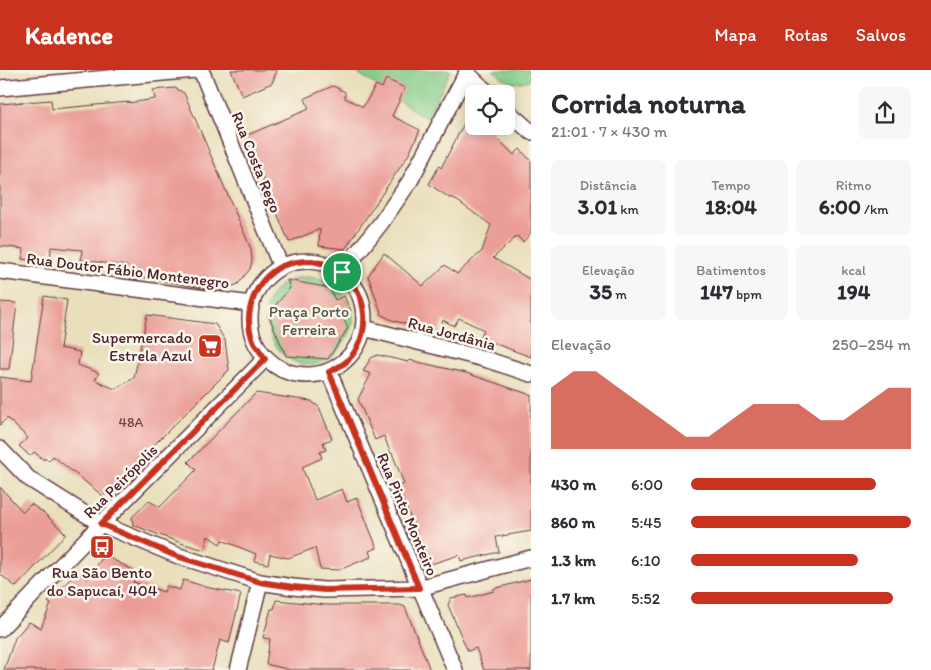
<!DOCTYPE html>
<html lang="pt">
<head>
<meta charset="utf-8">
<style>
  body { margin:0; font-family:Itim,sans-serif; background:#f7f7f7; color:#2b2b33; height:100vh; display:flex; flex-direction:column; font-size:19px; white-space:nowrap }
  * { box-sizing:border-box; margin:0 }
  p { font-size:16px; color:#7c7c81 }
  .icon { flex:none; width:28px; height:28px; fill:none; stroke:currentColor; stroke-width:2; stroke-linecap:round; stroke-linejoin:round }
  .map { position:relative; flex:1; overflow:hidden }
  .sheet { display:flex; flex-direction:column; background:#fff; width:400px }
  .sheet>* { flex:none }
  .buttons { position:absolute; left:465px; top:15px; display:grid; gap:10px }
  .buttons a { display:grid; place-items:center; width:50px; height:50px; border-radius:8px; background:#fff; box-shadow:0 2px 12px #0003; font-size:25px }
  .pin { position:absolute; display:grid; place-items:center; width:42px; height:42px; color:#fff; margin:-21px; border:2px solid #fff; border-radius:50%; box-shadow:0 1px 5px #0007 }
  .round { display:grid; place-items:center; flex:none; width:52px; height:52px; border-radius:8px; background:#f7f7f7 }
  .overview { display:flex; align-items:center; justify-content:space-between; height:85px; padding:0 20px }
  h1 { font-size:28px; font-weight:700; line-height:38px }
  .figures { display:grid; grid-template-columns:repeat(3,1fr); gap:8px; height:85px; padding:5px 20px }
  .figures div { display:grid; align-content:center; border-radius:8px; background:#f7f7f7; text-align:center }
  .figures b { font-size:21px; font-weight:700 }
  .figures small { font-size:14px; font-weight:400 }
  .figures p { font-size:14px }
  .chart { height:140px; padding:10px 20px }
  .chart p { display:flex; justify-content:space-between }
  .chart svg { width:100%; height:90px; margin-top:5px; fill:#c8321e; opacity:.7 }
  ul { padding:0 20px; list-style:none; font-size:16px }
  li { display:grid; grid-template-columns:80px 60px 1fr; align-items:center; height:38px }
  li i { height:12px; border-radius:6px; background:#c8321e }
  header { display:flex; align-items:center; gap:30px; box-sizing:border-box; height:70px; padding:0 25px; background:#c8321e; color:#fff }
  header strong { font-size:24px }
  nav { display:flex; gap:28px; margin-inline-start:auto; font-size:18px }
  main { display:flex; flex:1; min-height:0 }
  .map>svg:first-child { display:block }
  .green { fill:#84cc88; stroke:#67765a }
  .building { fill:#eb9e97 }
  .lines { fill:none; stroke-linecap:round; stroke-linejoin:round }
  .street-casing { stroke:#623c41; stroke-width:18 }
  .street { stroke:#fff; stroke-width:15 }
  .route-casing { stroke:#fff; stroke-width:10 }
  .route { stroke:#c8321e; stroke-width:6 }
  .labels { text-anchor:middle; stroke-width:5; stroke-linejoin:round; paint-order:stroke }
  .number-label { font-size:14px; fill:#723f46 }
  .street-label { font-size:16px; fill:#4a1f2b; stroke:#fbf7ec }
  .park-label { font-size:16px; fill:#5b5347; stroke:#fbf7ec }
  .poi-label { font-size:16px; fill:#4a1f2b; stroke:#fbf7ec; text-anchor:end }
</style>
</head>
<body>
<header>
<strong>Kadence</strong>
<nav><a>Mapa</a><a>Rotas</a><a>Salvos</a></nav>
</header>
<main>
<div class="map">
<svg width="531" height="600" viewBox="0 0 531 600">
  <rect width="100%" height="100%" fill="#fbf7ec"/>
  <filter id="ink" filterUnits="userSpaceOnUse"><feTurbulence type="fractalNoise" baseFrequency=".02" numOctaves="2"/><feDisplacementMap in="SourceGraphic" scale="10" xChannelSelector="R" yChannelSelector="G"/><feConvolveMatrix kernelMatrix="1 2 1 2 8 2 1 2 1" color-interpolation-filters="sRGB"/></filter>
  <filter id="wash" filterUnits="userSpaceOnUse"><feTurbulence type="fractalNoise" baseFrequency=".0096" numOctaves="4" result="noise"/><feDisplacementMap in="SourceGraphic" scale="20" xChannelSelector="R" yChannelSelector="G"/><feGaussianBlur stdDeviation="1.12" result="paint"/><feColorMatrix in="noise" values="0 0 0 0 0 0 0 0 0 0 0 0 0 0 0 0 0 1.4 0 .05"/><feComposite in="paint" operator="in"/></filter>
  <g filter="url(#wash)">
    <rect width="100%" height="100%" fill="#e9dfbb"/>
    <path class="green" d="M353,0H451L427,49Z
      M493,0H531V9C513,17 507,11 493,0Z
      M302,207C312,207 324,208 332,214C343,221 354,239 353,253C352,261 346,269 341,277C337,283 331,288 324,291C275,315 234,218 302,207Z"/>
    <g id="blocks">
      <path class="building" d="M231,0H277L272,13L242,26Z
        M386,9L405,18L392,46L420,60L409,84L345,179L319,176L320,159L289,172L245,66L309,39L305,28L333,16L345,22V28L363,37L376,15L382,18Z
        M175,18L184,23L251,179L252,191L250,199L238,214L221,221L202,218L126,204L127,196L81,190L82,180L51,177L50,193L22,189L24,179L0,176V34L51,30L52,39L129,32V33L155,29L153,20Z
        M474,34V56H498L492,63L514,85L520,79L531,91V163L523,172L517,166L493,188L531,210V287L480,268L484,260L459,248L454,256L443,250L439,261L394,251L382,245L368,206L384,183L423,216L445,195L457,204L482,181L491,155L452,127L451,129L429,114L439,96L441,98Z
        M287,210L330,218L335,230L344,226L351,241L342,246L348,258L328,289L286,286L268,244L290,218Z
        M44,226L67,230L60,278L80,282L78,295L99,303L95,310L115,319L134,308L147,245L215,254L225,270L229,300L103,426L53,386L49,391L45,388L44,390L34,382L30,386L19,376L28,368L7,348L0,355V307L31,311Z
        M0,232L17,233L9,299H0Z
        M378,285L408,292L409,290L466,303L531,325V461L496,467L499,482L461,491L459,485L431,494L397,417L404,414L392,383L391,384L384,366L375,370L358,329L371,304L363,301L371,288Z
        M256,323L311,331L319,337L332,369L323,372L326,380L320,382L322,388L302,397L315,430L342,419L347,432L357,428L377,478L369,481L371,487L339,500L320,499L315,478L288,488L270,484L268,494L254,491L256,484L222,470L220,474L208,466L205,480L184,474L133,455L132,447L149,431L160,437L196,400L188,392Z
        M0,417L23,442L31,434L44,443L66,464L16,517L0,504Z
        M104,485L133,500L131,505L136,507L133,512L164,522L166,516L180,520L183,510L210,518L241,524L229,573L220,570L212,600H4L15,568L29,552L41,558L51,534L48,532L76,503L88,509Z
        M531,509V600H484L476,578L468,581L465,575L448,535L451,528L467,525L468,528L494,521L493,519Z
        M276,530L326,535H400L405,537L430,600H291L266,594L270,569L263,568L271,539H274Z"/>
    </g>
  </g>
  <g filter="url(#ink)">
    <use href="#blocks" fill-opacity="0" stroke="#623c41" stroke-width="1"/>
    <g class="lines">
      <defs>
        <path id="street" d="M201,0L281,197
          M467,3L489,24
          M0,18L195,0
          M506,40L531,62
          M250 248a57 57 0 1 1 114 0a57 57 0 1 1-114 0Z
          M0,201L251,234
          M342,202L381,153L410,111L468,0
          M364,258L488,290L531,304
          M329,302L455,600
          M0,379L28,408L101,454L176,485L260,512L293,517L324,520L419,518L531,488
          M0,559L101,454L265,289
          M238,600L260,512"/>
      </defs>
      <use href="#street" class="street-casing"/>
      <use href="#street" class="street"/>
    </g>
  </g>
  <g class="lines" filter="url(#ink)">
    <defs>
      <path id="route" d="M312,191C323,193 333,196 341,202C370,223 372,268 346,292C341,296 335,299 329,302L419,518L324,520L293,517L260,512L176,486L101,454L265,289C262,283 257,278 254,273C241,245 255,209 282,196C292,192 302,191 312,191Z"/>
    </defs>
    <use href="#route" class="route-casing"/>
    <use href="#route" class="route"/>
  </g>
  <defs>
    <symbol id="supermarket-square" viewBox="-11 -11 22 22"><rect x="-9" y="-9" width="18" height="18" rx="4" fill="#c8321e" stroke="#fbf7ec"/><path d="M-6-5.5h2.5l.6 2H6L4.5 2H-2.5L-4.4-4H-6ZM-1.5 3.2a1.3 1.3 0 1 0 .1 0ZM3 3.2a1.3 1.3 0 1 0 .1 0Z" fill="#fff"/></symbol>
    <symbol id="bus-square" viewBox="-11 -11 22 22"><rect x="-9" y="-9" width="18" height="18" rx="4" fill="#c8321e" stroke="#fbf7ec"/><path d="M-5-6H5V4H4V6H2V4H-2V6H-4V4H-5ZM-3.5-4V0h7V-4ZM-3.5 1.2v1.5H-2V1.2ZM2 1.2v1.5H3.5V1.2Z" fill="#fff"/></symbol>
  </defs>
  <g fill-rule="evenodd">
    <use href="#supermarket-square" x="196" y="262" width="28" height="28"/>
    <use href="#bus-square" x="88" y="463" width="28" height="28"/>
  </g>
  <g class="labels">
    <g class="number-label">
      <text x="131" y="357">48A</text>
    </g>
    <g class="street-label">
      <text transform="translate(257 92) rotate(68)" y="6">Rua Costa Rego</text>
      <text transform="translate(128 200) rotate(7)" y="6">Rua Doutor Fábio Montenegro</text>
      <text transform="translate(452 263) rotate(15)" y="6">Rua Jordânia</text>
      <text transform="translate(120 411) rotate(-45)" y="6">Rua Peirópolis</text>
      <text transform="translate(408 444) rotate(67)" y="6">Rua Pinto Monteiro</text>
    </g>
    <g class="park-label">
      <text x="309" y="247">Praça Porto<tspan x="309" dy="18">Ferreira</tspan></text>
    </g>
    <g class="poi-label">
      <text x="192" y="273">Supermercado<tspan x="192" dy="18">Estrela Azul</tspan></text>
      <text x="102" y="508" text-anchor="middle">Rua São Bento<tspan x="102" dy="18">do Sapucaí, 404</tspan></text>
    </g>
  </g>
</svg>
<div class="buttons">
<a><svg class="icon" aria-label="locate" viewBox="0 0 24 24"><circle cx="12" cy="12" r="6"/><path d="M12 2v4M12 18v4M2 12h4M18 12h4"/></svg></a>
</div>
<div class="pin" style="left:342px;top:202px;background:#1e9e55"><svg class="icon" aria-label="arrive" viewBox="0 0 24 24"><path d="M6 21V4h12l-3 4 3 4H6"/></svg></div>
</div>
<section class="sheet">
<div class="overview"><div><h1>Corrida noturna</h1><p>21:01 · 7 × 430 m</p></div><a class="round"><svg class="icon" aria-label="share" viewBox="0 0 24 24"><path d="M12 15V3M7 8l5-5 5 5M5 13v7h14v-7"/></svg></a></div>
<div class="figures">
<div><p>Distância</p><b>3.01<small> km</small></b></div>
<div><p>Tempo</p><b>18:04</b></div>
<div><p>Ritmo</p><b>6:00<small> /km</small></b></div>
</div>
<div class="figures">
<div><p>Elevação</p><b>35<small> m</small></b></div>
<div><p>Batimentos</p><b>147<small> bpm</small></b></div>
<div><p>kcal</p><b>194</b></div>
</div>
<div class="chart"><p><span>Elevação</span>250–254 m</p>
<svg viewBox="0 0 160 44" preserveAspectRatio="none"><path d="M0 44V14L10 6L20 6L30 14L40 22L50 30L60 38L70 38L80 30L90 22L100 22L110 22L120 30L130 30L140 22L150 14L160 14V44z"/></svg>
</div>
<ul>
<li><b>430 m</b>6:00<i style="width:84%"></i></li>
<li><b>860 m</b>5:45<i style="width:100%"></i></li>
<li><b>1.3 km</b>6:10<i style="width:76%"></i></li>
<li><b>1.7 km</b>5:52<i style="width:92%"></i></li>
</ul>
</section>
</main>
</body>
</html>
